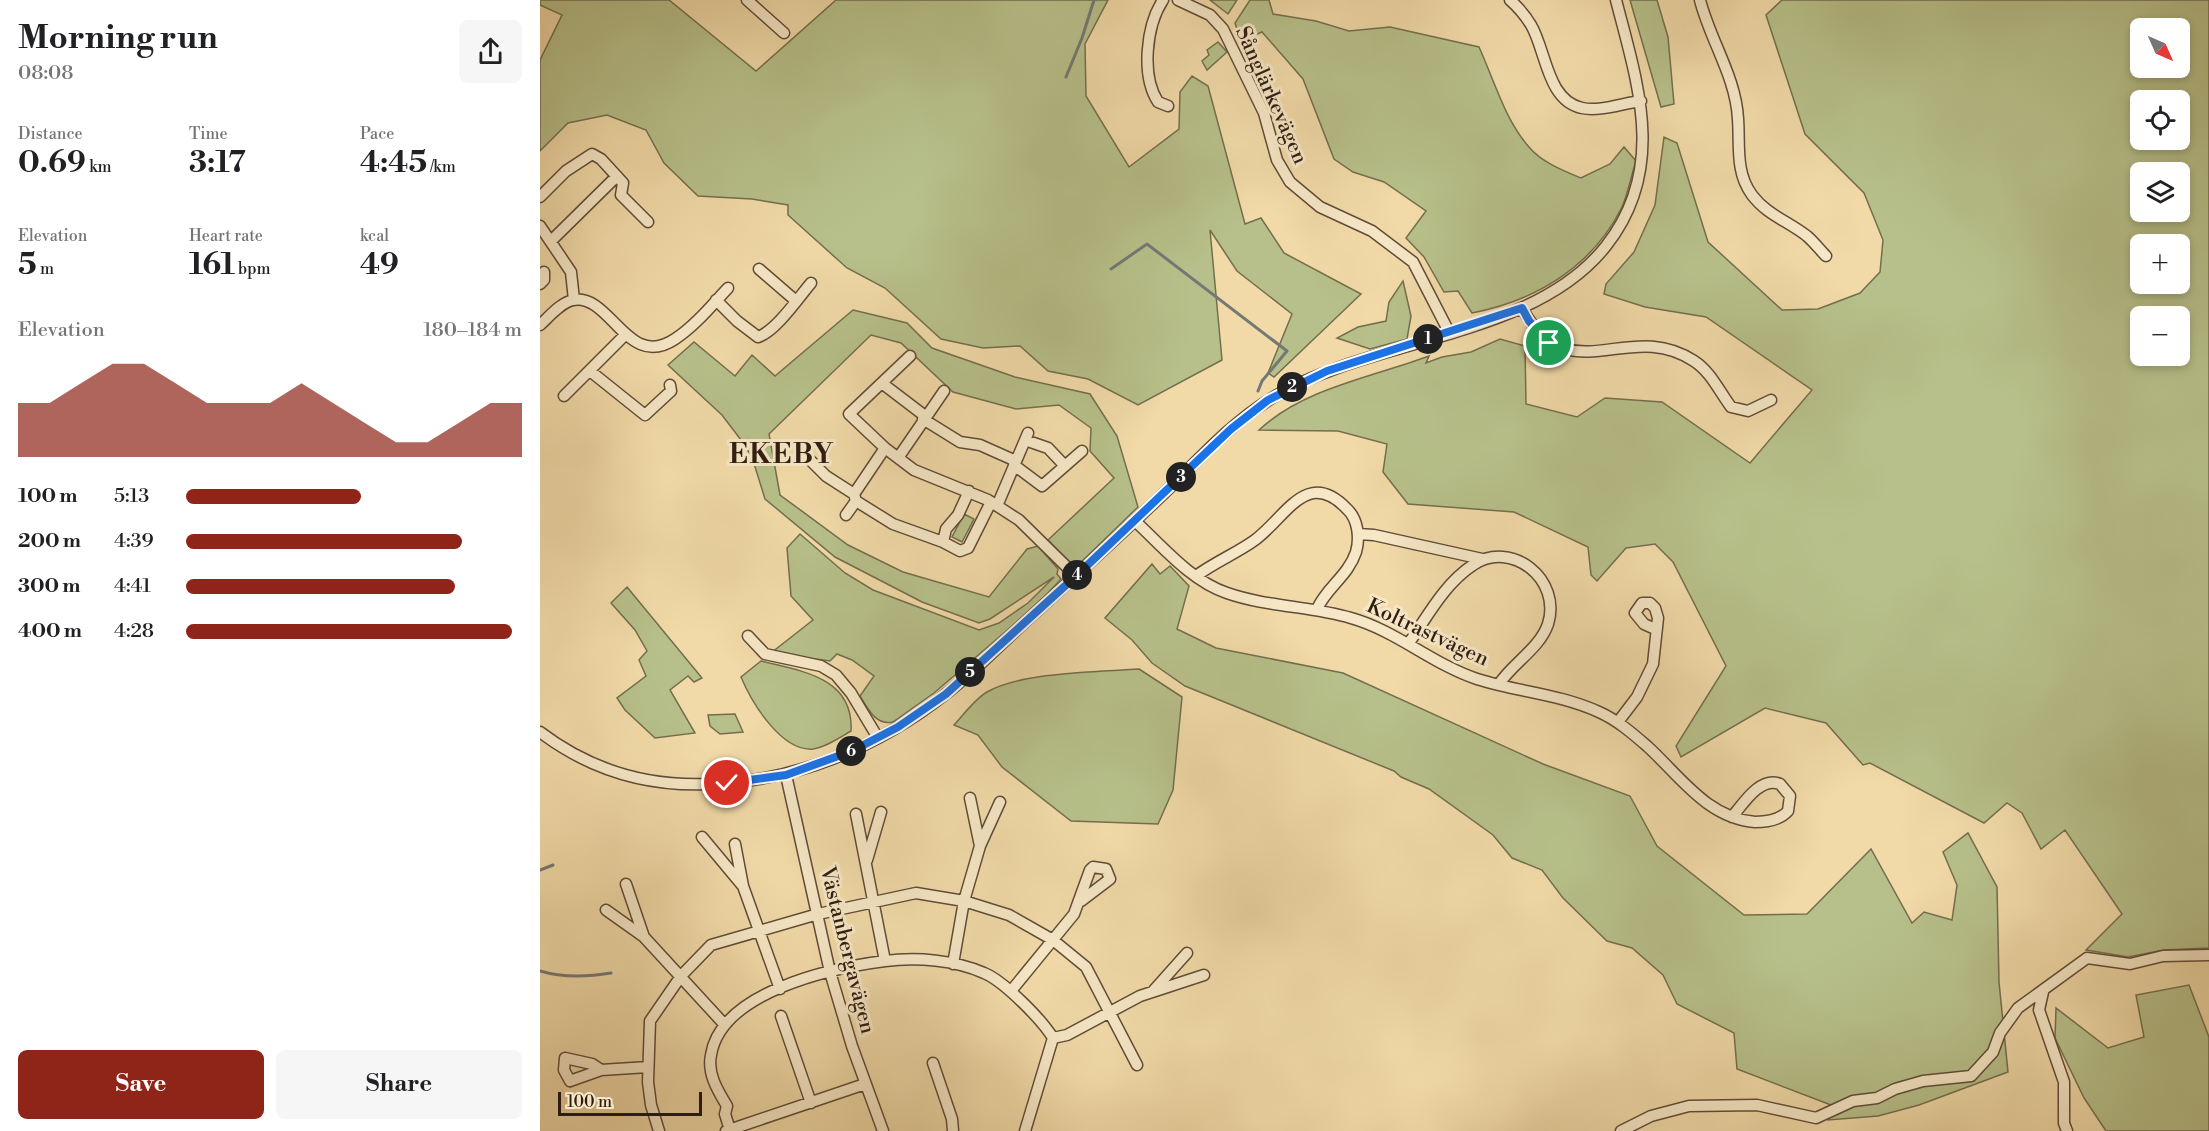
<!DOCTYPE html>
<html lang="en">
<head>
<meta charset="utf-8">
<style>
  body { margin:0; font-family:"Libre Bodoni",serif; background:#f6f6f6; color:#202124; height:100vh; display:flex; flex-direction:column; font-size:22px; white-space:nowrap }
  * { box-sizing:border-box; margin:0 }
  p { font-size:20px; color:#757577 }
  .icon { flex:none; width:33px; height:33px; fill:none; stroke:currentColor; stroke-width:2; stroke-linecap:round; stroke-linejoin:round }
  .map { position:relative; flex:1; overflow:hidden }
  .panel { display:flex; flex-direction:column; background:#fff; width:540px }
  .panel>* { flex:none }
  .needle { width:39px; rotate:135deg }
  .buttons { position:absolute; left:1590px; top:18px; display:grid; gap:12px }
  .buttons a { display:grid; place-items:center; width:60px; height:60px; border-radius:9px; background:#fff; box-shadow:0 3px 9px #0003; font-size:30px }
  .scale { position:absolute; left:18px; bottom:15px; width:144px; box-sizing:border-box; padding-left:6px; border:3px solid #301d12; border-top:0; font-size:16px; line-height:21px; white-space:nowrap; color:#301d12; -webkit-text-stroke:4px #f6e7c6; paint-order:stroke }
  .pin { position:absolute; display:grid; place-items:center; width:51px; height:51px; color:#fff; margin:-26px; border:3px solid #fff; border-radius:50%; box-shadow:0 2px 6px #0007 }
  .km { position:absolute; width:30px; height:30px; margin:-15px; border-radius:50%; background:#222; color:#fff; font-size:16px; line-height:30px; text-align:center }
  .round { display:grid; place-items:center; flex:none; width:63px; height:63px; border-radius:9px; background:#f6f6f6 }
  .overview { display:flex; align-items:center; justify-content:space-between; height:102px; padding:0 18px }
  h1 { font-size:33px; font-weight:700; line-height:45px }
  .figures { display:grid; grid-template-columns:repeat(3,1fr); gap:9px; height:102px; padding:6px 18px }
  .figures div { display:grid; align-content:center }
  .figures b { font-size:30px; font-weight:700 }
  .figures small { font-size:16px; font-weight:400 }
  .figures p { font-size:16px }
  .chart { height:168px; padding:12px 18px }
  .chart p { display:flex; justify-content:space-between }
  .chart svg { width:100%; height:108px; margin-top:6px; fill:#8f2418; opacity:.7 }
  .action { display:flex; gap:12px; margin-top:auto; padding:12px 18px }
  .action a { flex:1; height:69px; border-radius:9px; background:#8f2418; color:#fff; font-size:24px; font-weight:700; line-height:69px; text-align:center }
  .action a+a { background:#f6f6f6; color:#202124 }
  ul { padding:0 18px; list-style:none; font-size:20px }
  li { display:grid; grid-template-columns:96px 72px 1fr; align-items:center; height:45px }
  li i { height:15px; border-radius:8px; background:#8f2418 }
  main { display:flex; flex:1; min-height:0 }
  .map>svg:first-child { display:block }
  .green { fill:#b7c08a; stroke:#746e4e; stroke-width:1.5; fill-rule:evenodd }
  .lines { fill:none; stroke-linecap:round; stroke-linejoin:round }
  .stream { stroke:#747974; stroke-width:3 }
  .street-casing { stroke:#604c38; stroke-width:13 }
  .street { stroke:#f6e7c6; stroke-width:10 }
  .route-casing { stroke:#fff; stroke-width:12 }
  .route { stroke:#1a73e8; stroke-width:8 }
  .labels { text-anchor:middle; stroke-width:6; stroke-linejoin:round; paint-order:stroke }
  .street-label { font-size:21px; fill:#301d12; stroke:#f6e7c6 }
  .district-label { font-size:27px; font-weight:bold; letter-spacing:1.5px; fill:#301d12; stroke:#f6e7c6 }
</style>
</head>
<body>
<main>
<section class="panel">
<div class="overview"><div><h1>Morning run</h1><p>08:08</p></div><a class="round"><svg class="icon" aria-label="share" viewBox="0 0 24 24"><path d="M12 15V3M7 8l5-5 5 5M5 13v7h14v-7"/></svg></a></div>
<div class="figures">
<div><p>Distance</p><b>0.69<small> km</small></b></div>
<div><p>Time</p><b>3:17</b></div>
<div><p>Pace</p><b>4:45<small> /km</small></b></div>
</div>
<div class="figures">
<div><p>Elevation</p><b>5<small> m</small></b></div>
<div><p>Heart rate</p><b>161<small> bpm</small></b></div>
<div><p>kcal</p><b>49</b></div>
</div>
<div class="chart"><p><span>Elevation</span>180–184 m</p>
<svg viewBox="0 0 160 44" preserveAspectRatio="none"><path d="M0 44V22L10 22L20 14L30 6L40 6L50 14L60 22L70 22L80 22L90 14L100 22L110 30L120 38L130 38L140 30L150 22L160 22V44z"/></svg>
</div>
<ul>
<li><b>100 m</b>5:13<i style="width:52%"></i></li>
<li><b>200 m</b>4:39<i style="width:82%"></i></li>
<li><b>300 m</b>4:41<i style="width:80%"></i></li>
<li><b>400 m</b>4:28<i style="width:97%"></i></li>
</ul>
<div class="action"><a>Save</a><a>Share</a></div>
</section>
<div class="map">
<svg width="1669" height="1131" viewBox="0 0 1669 1131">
  <rect width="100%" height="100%" fill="#f1daa8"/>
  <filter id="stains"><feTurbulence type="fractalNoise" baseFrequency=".00333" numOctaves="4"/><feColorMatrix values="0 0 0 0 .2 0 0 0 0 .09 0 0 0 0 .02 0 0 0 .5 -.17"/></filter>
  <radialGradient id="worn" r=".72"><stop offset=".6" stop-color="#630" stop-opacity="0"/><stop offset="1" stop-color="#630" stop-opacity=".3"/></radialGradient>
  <path class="green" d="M0,0H129L216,71L296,0H568L545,44L546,96L589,167L639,129L640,92L652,76L668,86L705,224L721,218L744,253L821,294L734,377L728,373L752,314L697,271L670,230L682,360L598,405L548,379L508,371L480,346L443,348L401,339L345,288L307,268L248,215V205L212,199L158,196L124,163L106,130L67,115L28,123L0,151V60L22,15L0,5Z
    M670,0H697L688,14Z
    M710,0H729L733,14L776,21L809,31L850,27L939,47C954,80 965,120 989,147C1001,162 1024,171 1041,178L1070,164L1084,147L1096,161C1091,176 1088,195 1081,209C1051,268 994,301 932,313L918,291L904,292L884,257L866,238L886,211L844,182L813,172L794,159L763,79L722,32L701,41L695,23Z
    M1090,0H1117L1128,37L1134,104L1121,107Z
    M1242,0H1669V948L1624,950L1588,957L1546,950L1582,914L1525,830L1501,849L1482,813L1467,803L1444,823L1330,763L1323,765L1286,723L1225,708L1141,757L1136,746L1186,666L1133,562L1115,544L1086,548L1057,581L1051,575L1048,547L974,512L868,504L843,472L847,444L798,431L719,430C764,388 833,377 889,356L886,363L902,357L931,352L960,339L985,346L986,404L1037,417L1065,398L1122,402L1210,463L1272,390L1166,317L1105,307L1064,294L1066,284L1094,252L1115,205L1124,137L1137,143L1168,242L1242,310L1278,309L1320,293L1340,272L1343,240L1324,193L1265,134L1226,15ZM1600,28H1640V68H1600ZM1600,100H1640V140H1600ZM1600,172H1640V212H1600ZM1600,244H1640V284H1600ZM1600,316H1640V356H1600Z
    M678,42L687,52L667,70L662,61L669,55L667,50Z
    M863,281L871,316L867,339L830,349L797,338L818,327L846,321L849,302Z
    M313,310L367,323L392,348L475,377L550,394L577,436L598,507L535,568L508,540L574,478L550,451L551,428L519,405L476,409L413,392L361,343L331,335L229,434L240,495L308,545L363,572L449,597L487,549L498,546L518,569L517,574L521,579L499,603L394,693L353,722C336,726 328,709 320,696L334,676L312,660L297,654L290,661L231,653L273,620L251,596L247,548L260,534L305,573L333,590L439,630L459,623L488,603L514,577L450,619L439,623L382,602L295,557L225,499L212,457L201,440L182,415L128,365L154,342L195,376L212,355L235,376Z
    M424,514L434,519L422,542L412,537Z
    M612,564L620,574L630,566L649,586L637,629L676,648L803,673L1003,764L1090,796L1117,846L1204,915L1267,914L1331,849L1372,923L1384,912L1412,920L1417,885L1403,852L1428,833L1457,887L1459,982L1468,1072L1379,1105L1338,1116L1288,1120L1291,1105L1197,1069L1194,1033L1137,1004L1123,975L1092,948L1067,941L1023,898L1002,870L972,858L953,835L889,789L861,777L854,771L645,686L612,663L592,640L565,618Z
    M87,587L162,678L154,682L148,676L130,690L155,733L115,738L85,710L77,698L106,676L99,660L107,651L95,630L71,603Z
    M221,661C261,671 314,677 311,731C299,738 286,747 273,749C241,752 211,701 201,677Z
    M599,669L642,697L633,790L618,824L531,821L462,767L438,735L414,725C424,714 435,699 447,692C482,672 557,672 599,669Z
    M195,714L203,732L180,734L170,726L168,715Z
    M1649,985L1669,1037V1131H1566L1544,1098L1515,1038L1516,1008L1568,1048L1604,1037L1596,995Z"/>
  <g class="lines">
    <path class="stream" d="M526,77L542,38L554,0
      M571,269L607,244L747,351L722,381L718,391
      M0,870L13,865
      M0,971C23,978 47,977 71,973"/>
    <defs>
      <path id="street" d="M207,0L244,33
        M623,0C606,26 601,76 618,102L628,106
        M638,0L670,15L683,29L724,113L737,160L750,182L780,207L832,231L873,262L909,332
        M970,0C978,7 985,15 991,25C1006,50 1007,101 1042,108C1060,112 1083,103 1101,101
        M1160,0C1170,40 1196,77 1198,119C1200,145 1195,172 1212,195C1227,215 1248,221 1267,236C1274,242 1280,250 1286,256
        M0,197L26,171L52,154L61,159L83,183L81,195L108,222
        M0,226L31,272L34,300
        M12,240L77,176
        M219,269L256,301
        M0,284L4,280V272
        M176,300L197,321L218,337C236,331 259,297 271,283
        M982,308C1029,395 1088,317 1154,361C1171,372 1179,391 1191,407L1208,411L1231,400
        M0,325C9,317 20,303 33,300C71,293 87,371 135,339C155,326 172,305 188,288
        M370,356L309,414L345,448L374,470L448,500L479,520L536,576
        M50,371L105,415L131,391L130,385
        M343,384L385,416
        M24,396L85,335
        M383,419L420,442L440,445L476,461
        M485,440L508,448L525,466
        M263,453L286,476L314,494
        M358,458L404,391
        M474,465L502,486L542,451
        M429,491L418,515L406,529L403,542L420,551L428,548L451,502
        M316,501L353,524L403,542
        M457,506L488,433
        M306,515L316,501L314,494L345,448
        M595,521C622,546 651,581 687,593C727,607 771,606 811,618C857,631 892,664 937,679C978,692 1020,694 1059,712C1077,720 1092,733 1107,746C1140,776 1167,818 1215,822C1227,822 1240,820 1248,811L1250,796L1240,784C1220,776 1203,804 1192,817
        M818,534L834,535L942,559
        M656,576C675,562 697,553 715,540C746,517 767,467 807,509C818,519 820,538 816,552C808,576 787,587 777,609
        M208,636L225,654L281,666L296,675L311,693L338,738
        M869,643C887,617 905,583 933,565C971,539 1022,579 1008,624C1000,648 973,663 959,684
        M1078,722L1097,697L1113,664L1118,618L1115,608L1110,603H1102L1095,613L1104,624L1115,629
        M0,732C50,770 107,787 170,784C257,781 339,747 407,693C434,672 459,646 485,622C530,581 575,540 619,498C655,464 689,424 732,398C832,337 993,339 1066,246C1127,169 1098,85 1076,0
        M246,775L290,972L312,1046L343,1131
        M316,814L345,961
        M162,837L202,885
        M195,844L203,886L240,989
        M440,846L460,802
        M327,860L341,812
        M86,884L104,937L184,1024
        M66,910L104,937
        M413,964L424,901L440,846L430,798
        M614,990L647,953
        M471,991L534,914L550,870L553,867L566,869L570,879L541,901
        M1503,992L1499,1010L1524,1082V1123L1527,1131
        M241,1016L271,1103
        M393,1063L412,1119L413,1131
        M61,1070L30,1081L24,1070L25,1058L52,1064L61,1070L108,1067
        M190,1130L185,1114L187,1106C178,1091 167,1074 171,1055C181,992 291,968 345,961C377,957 415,960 444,973C464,981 502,1020 513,1038
        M119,1131L111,1105L108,1082L110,1021L141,976L171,945L278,914L376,893L424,901L469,915L513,940L546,967L597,1065
        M186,1131L325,1084
        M485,1131L513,1038L527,1035L600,996L664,975
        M1081,1131L1111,1116L1149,1106L1217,1105L1276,1118L1313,1101L1337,1098L1355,1089L1383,1081L1431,1076L1453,1052L1460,1033L1478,1008L1547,958L1590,964L1623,956L1669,955"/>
    </defs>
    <use href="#street" class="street-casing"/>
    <use href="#street" class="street"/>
  </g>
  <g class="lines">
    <defs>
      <path id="route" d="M187,783L246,775L312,751L358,727L406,694L536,576L691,429L728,400L787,371L982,308L989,321L1009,343"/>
    </defs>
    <use href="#route" class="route-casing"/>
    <use href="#route" class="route"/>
  </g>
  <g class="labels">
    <g class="street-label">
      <text transform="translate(732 95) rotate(66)" y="7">Sånglärkevägen</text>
      <text transform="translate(888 632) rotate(25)" y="7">Koltrastvägen</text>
      <text transform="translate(308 950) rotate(76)" y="7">Västanbergavägen</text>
    </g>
    <g class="district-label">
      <text x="242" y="463">EKEBY</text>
    </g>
  </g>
  <rect width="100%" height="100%" filter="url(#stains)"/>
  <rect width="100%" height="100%" fill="url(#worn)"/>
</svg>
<div class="buttons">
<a><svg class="needle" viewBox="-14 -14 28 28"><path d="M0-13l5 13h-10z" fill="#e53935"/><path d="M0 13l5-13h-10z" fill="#757577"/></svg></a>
<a><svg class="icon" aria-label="locate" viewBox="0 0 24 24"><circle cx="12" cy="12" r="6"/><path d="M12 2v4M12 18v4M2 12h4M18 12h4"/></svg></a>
<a><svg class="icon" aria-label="layers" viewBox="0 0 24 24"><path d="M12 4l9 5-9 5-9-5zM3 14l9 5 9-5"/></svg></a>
<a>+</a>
<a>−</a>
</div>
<div class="scale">100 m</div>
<div class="pin" style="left:1009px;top:343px;background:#1e9e55"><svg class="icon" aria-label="arrive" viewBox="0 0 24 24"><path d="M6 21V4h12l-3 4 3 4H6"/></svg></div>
<div class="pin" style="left:187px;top:783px;background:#d93025"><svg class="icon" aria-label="check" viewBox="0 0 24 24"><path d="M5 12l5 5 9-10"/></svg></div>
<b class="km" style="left:888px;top:339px">1</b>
<b class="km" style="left:752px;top:387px">2</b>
<b class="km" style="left:641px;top:477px">3</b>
<b class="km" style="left:537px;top:575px">4</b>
<b class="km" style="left:430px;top:672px">5</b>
<b class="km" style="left:311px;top:751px">6</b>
</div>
</main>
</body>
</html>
